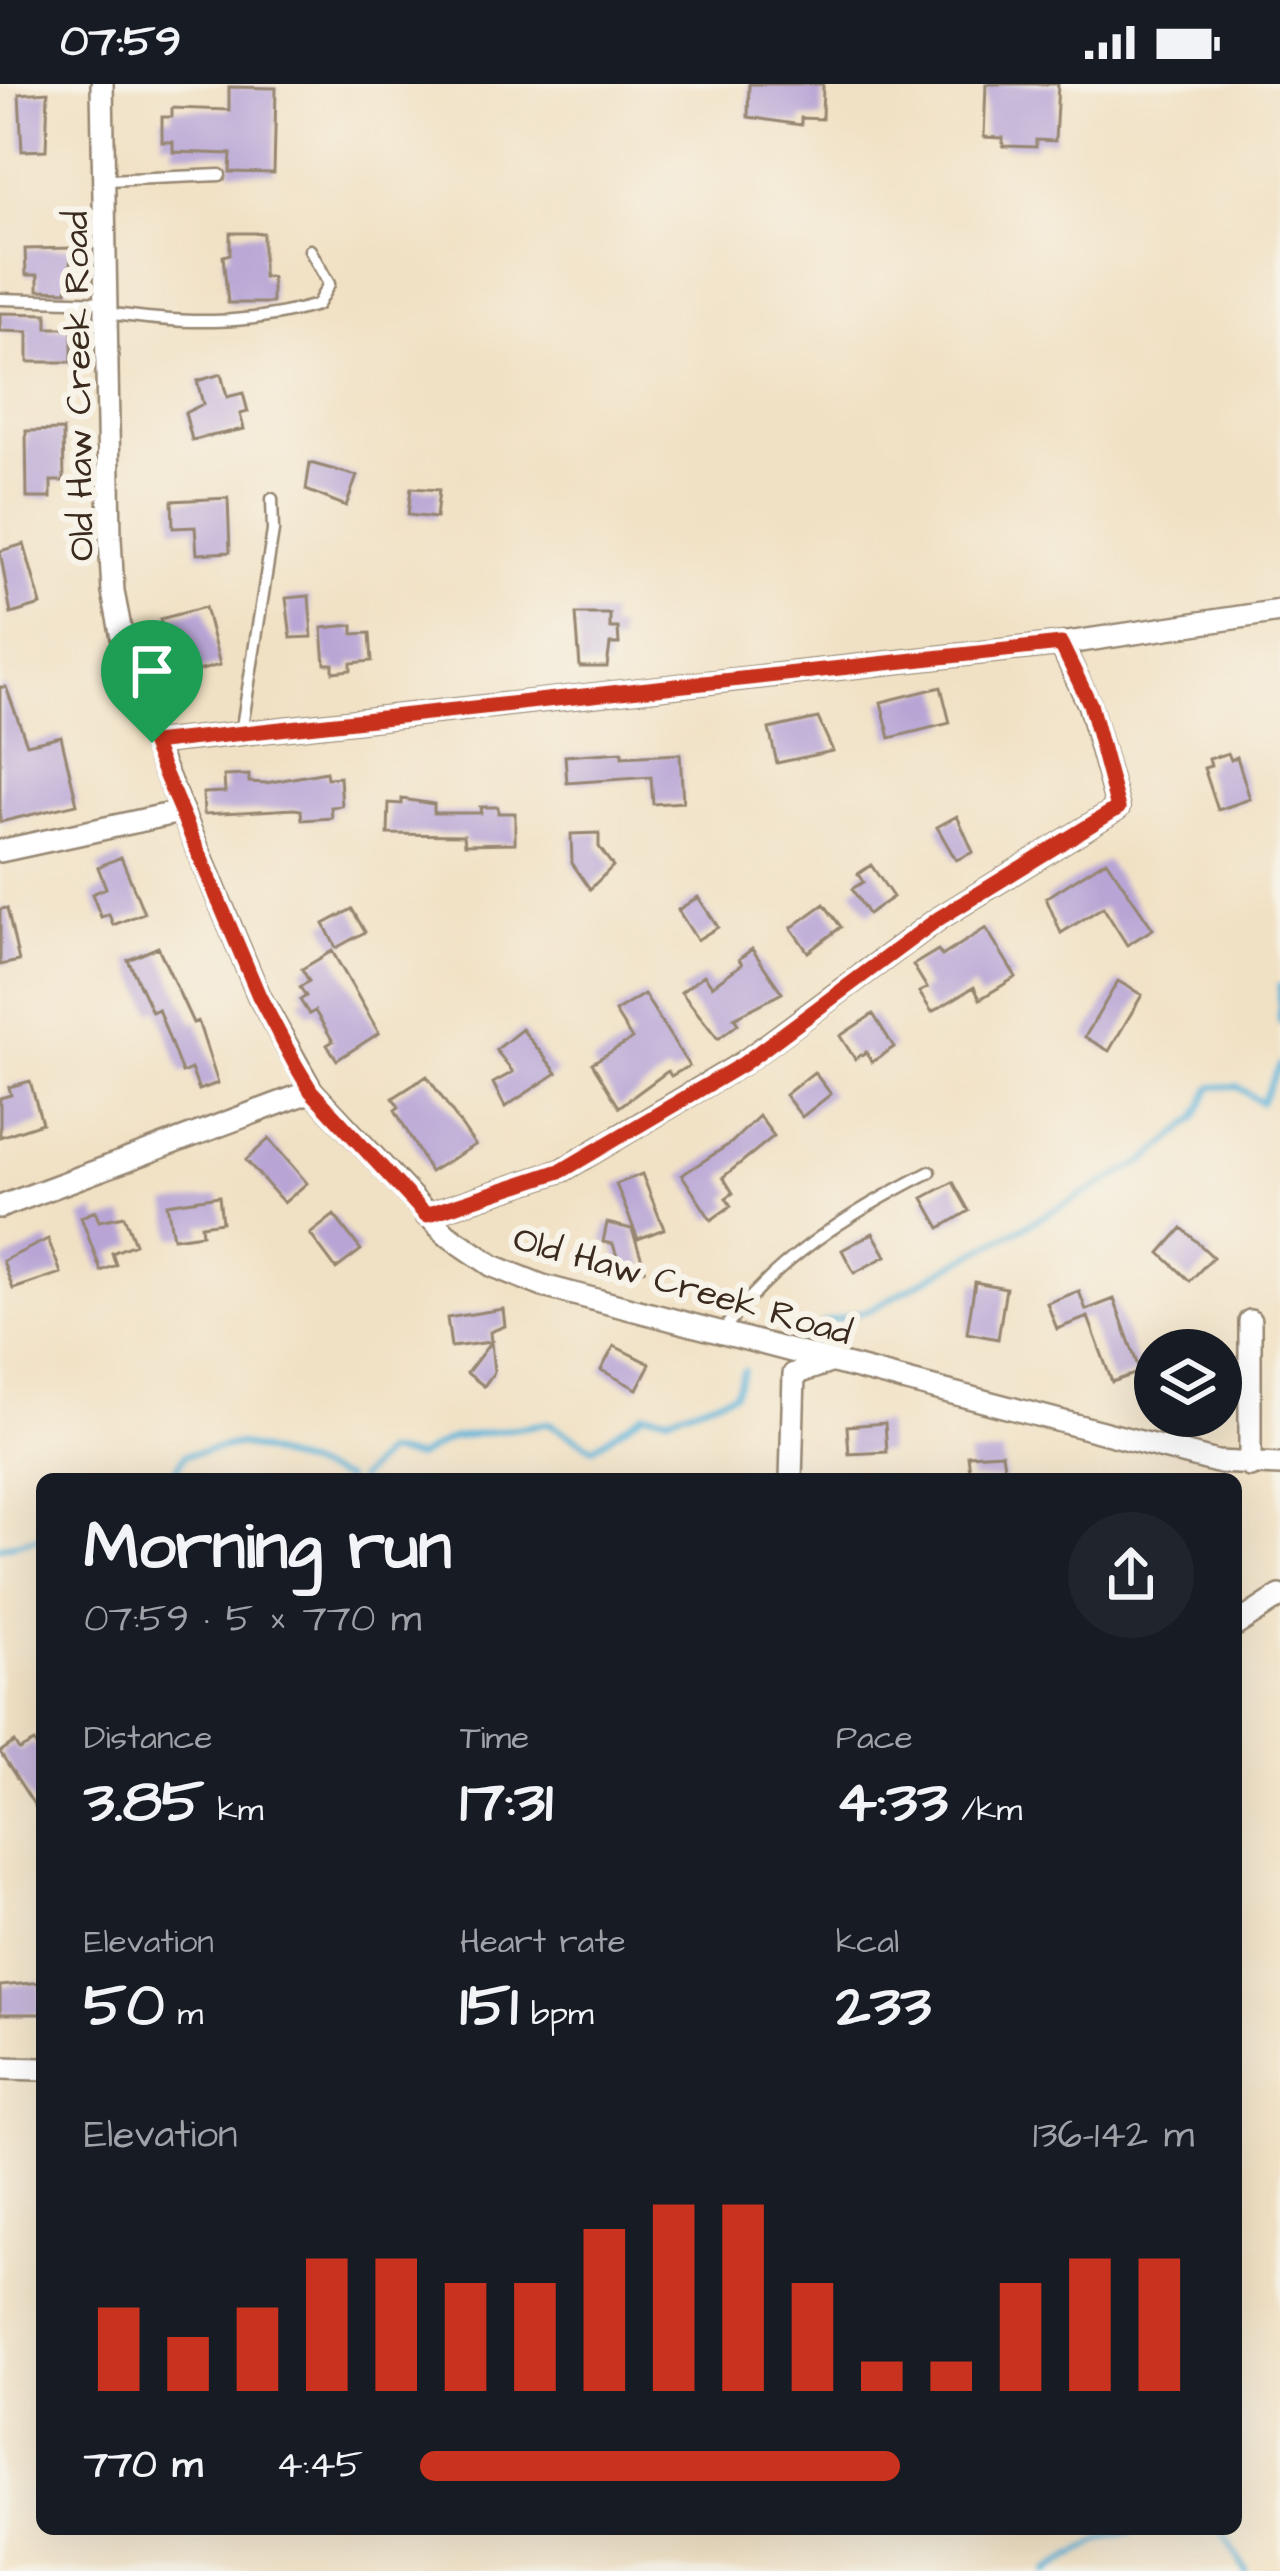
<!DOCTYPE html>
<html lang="en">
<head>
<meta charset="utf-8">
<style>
  body { margin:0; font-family:"Architects Daughter",sans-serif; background:#20242c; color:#f1f3f6; height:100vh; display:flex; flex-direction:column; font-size:45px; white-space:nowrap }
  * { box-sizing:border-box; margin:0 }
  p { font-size:39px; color:#9ea1a6 }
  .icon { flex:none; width:66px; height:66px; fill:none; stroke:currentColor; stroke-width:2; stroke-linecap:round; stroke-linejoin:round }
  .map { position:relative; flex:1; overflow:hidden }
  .details { position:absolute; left:36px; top:1389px; width:1206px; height:1062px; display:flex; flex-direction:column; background:#171b24; border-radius:18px; box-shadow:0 12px 48px #0002 }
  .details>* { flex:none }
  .fabs { position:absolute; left:1134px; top:1245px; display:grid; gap:24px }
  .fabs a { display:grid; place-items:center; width:108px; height:108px; border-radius:50%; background:#171b24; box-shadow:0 12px 48px #0002; font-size:60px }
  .pin { position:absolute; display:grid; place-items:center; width:102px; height:102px; color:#fff; margin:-123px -51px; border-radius:50% 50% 50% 0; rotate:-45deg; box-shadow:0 0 12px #0007 }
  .pin .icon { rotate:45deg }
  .round { display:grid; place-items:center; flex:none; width:126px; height:126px; border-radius:63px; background:#20242c }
  .head { display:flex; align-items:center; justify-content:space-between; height:204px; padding:0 48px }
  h1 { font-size:66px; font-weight:700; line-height:90px }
  .metrics { display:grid; grid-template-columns:repeat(3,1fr); gap:18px; height:204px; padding:12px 48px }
  .metrics div { display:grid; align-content:center }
  .metrics b { font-size:60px; font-weight:700 }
  .metrics small { font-size:33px; font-weight:400 }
  .metrics p { font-size:33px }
  .chart { height:336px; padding:24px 48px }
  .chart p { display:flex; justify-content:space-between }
  .chart svg { width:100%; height:216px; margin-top:12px; stroke:#c8321e; stroke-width:6 }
  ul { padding:0 48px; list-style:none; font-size:39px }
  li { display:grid; grid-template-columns:192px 144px 1fr; align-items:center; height:90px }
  li i { height:30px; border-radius:15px; background:#c8321e }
  .status { display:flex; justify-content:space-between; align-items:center; height:84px; padding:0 60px; background:#171b24; direction:ltr }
  .status svg { height:33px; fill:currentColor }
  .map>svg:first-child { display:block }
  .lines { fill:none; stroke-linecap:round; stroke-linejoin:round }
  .stream { stroke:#5bb2d8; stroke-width:6 }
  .building { fill:#b8a5d5 }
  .service-casing { stroke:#968671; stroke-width:15 }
  .minor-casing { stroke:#968671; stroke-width:26 }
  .service { stroke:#fff; stroke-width:10 }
  .minor { stroke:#fff; stroke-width:21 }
  .route-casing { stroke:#fff; stroke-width:24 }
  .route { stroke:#c8321e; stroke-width:15 }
  .labels { text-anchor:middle; stroke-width:12; stroke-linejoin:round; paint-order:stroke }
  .street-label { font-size:36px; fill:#3b2a1e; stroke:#f7f3e8 }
</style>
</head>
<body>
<div class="status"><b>07:59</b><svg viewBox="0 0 49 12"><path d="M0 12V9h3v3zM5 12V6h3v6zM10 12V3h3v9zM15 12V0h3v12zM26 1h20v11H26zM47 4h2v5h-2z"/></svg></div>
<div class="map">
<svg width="1280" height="2487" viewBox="0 0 1280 2487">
  <rect width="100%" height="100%" fill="#f7f3e8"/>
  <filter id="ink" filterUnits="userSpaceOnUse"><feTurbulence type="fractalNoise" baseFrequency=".00833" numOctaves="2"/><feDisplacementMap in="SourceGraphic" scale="24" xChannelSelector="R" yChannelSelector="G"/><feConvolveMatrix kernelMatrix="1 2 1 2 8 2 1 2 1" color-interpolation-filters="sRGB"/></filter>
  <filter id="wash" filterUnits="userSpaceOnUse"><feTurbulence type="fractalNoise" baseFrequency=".004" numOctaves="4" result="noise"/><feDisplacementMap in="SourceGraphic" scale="48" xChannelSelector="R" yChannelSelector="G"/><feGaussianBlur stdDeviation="2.7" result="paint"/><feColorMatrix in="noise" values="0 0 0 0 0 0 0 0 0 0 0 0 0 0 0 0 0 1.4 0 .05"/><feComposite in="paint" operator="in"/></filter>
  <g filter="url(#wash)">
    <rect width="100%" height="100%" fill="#f1e1c4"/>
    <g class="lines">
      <path class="stream" d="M1280,902V938
        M823,1239L869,1226L1147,1076L1196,1034L1211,1003L1237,1002L1261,1019L1280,981
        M170,1395L185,1371L240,1360L346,1395
        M359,1395L385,1369L417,1373L451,1354L549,1339L593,1364L644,1329L669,1332L734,1309L744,1286
        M0,1463L42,1453
        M1221,2445L1246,2487
        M1046,2487L1103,2455L1141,2445"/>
    </g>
    <g id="blocks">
      <path class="building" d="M749,0H823L822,35L801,34V41L748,33Z
        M986,0H1058L1055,57L1036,56V63L1003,62V54L984,53Z
        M229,3L276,4L274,89L230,88L231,70L173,68V58H162V33H172V24L229,26Z
        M48,8L46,66L22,67L19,10Z
        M230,149H263V193H272V219H228L223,172L230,170Z
        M72,164L67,207L38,206V191H26L25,165Z
        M0,229L47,230V244H72V278H28V248L0,247Z
        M221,290L227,313L243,309L248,328L240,330L244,345L192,356L185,329L203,320L197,297Z
        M63,346L64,397H51V414H27L26,347Z
        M310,379L357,392L346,422L306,406Z
        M411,404L439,406L436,434L408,431Z
        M228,414L230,468L197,470L195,443L173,444L172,417Z
        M24,460L41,521L11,530L0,467Z
        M309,512L312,553L291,554L286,514Z
        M205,523L220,581L183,591L173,552L165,554L160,535Z
        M576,530H610V544H618L619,560H610L607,583H580Z
        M353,541V550L370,549L372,577L351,579V586L333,588V580H325L322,544Z
        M0,603H6L27,660L61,652L77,720L0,738Z
        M941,603L950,639L890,654L881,618Z
        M818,634L833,667L777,679L769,645Z
        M622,668V673L680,670L683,718L653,720L651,693L567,699L565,672Z
        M1228,669L1231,676L1237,673L1250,715L1218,726L1204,684L1211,682L1209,675Z
        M326,688L327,694L340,693L342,722L331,723L332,734L302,736L301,726L294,725L204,730L203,709L225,708L224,692L249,691V698L266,699Z
        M402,715L434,720V729H481L480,723H498V729H515V759L465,760L464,751L388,750L389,719L402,720Z
        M957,732L973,768L956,776L937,743Z
        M599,749V763L613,782L590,805L572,779L571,750Z
        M121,773L144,829L113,841L109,830L101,833L92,810L106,804L98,783Z
        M1106,776L1153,845L1127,861L1103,823L1061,849L1046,814Z
        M871,781L893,813L868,830L852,805L863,798L858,790Z
        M698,813L718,843L697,856L678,826Z
        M824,820L841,843L808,868L791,844Z
        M7,824L19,877L0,881V825Z
        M352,825L365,848L336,864L324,840Z
        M986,844L1016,893L980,915L974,903L932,928L919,908L927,904L913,881L938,866L942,872Z
        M158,863L193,939L198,937L218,999L199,1006L191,985L182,989L158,925L152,928L128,876Z
        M752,865L782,909L734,934L738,940L718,955L681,908L704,891L712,902L742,880L739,875Z
        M332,867L379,949L337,976L327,961L333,957L315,927L309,930L300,916L306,912L300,903L309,897L302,885Z
        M1118,897L1142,911L1109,967L1085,953Z
        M644,910L689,982L671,992L668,987L619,1023L592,979L632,955L615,928Z
        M873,930L894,963L872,978L866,968L855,975L840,952Z
        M522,945L557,989L505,1023L493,999L513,988L496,966Z
        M814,988L831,1010L802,1033L785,1011Z
        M427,992L475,1061L430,1088L395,1026L399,1023L393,1014Z
        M30,997L42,1039L0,1053V1014L11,1011L9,1003Z
        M759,1032L774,1052L723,1093L733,1109L726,1114L731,1122L711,1136L682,1091L731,1059Z
        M269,1055L307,1099L284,1119L246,1076Z
        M642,1090L664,1145L638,1155L616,1100Z
        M953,1098L969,1127L940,1144L923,1114Z
        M219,1112L222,1138L201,1141L202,1150L173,1154L167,1120Z
        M95,1127L99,1137L124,1132L135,1160L112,1169L116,1181L101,1187L81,1133Z
        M334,1131L361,1166L336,1185L310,1150Z
        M607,1139L632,1145L645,1185L623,1192L613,1160L603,1158Z
        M1182,1144L1213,1173L1190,1197L1160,1169Z
        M873,1149L886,1172L854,1189L842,1166Z
        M48,1155L61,1189L13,1205L3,1177Z
        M975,1198L1006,1204L998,1255L967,1249Z
        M1079,1207L1086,1226L1114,1215L1140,1288L1112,1298L1088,1233L1057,1245L1047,1219Z
        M503,1225L505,1242L490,1248L494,1288L484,1302L467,1289L491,1258L451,1263L447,1234Z
        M614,1262L650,1280L637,1305L601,1286Z
        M885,1339L887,1368L849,1370L847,1342Z
        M1002,1369L1006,1395H971L968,1371Z
        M14,1658L19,1666L34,1658L42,1673V1733L0,1668Z
        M42,1898V1930H0V1902Z"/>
    </g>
  </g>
  <g filter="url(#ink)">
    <use href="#blocks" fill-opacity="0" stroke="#968671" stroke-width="3"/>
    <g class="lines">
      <defs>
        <path id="service" d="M108,96L220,91
          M0,215L106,218
          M108,229C181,240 245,242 317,221L329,200L310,166
          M241,649L273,447L272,415
          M721,1249C774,1176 851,1128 930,1088"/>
        <path id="minor" d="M102,0L110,454L113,508L133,610L259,912L312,1007L446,1150L493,1182L543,1202L1217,1378L1280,1381
          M153,659L1061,560L1280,527
          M0,767L180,728
          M0,1123L312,1007
          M426,1131L563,1086L743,979L938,835L1118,724L1089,620L1061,560
          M1250,1237V1382
          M791,1395L794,1290L830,1278
          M1236,1541L1280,1512
          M0,1984L42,1985"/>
      </defs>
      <use href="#service" class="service-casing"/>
      <use href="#minor" class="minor-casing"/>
      <use href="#service" class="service"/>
      <use href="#minor" class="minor"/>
    </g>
  </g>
  <g class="lines" filter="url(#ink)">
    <defs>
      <path id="route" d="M1061,560L1090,620L1118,724L938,835L743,980L563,1086L426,1131L311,1007L295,980L259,912L152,659Z"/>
    </defs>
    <use href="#route" class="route-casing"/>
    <use href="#route" class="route"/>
  </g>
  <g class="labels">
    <g class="street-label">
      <text transform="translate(77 302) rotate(-91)" y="13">Old Haw Creek Road</text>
      <text transform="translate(683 1200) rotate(16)" y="13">Old Haw Creek Road</text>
    </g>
  </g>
</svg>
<div class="fabs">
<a><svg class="icon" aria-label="layers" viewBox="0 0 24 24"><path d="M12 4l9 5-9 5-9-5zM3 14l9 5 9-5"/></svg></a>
</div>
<div class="pin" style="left:152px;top:659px;background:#1e9e55"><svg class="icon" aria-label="arrive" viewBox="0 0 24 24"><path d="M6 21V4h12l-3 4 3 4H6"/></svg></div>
<section class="details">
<div class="head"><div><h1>Morning run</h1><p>07:59 · 5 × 770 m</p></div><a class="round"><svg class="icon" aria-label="share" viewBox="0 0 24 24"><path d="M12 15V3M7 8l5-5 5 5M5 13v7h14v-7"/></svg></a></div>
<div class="metrics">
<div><p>Distance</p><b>3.85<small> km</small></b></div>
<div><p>Time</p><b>17:31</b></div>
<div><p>Pace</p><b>4:33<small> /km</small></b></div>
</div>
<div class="metrics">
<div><p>Elevation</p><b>50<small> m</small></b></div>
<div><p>Heart rate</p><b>151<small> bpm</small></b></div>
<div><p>kcal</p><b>233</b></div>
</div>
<div class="chart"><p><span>Elevation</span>136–142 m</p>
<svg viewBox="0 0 160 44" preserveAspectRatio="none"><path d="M5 44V27M15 44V33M25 44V27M35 44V17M45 44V17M55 44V22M65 44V22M75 44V11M85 44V6M95 44V6M105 44V22M115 44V38M125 44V38M135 44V22M145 44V17M155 44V17"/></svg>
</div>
<ul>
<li><b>770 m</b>4:45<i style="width:62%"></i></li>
</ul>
</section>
</div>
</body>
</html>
